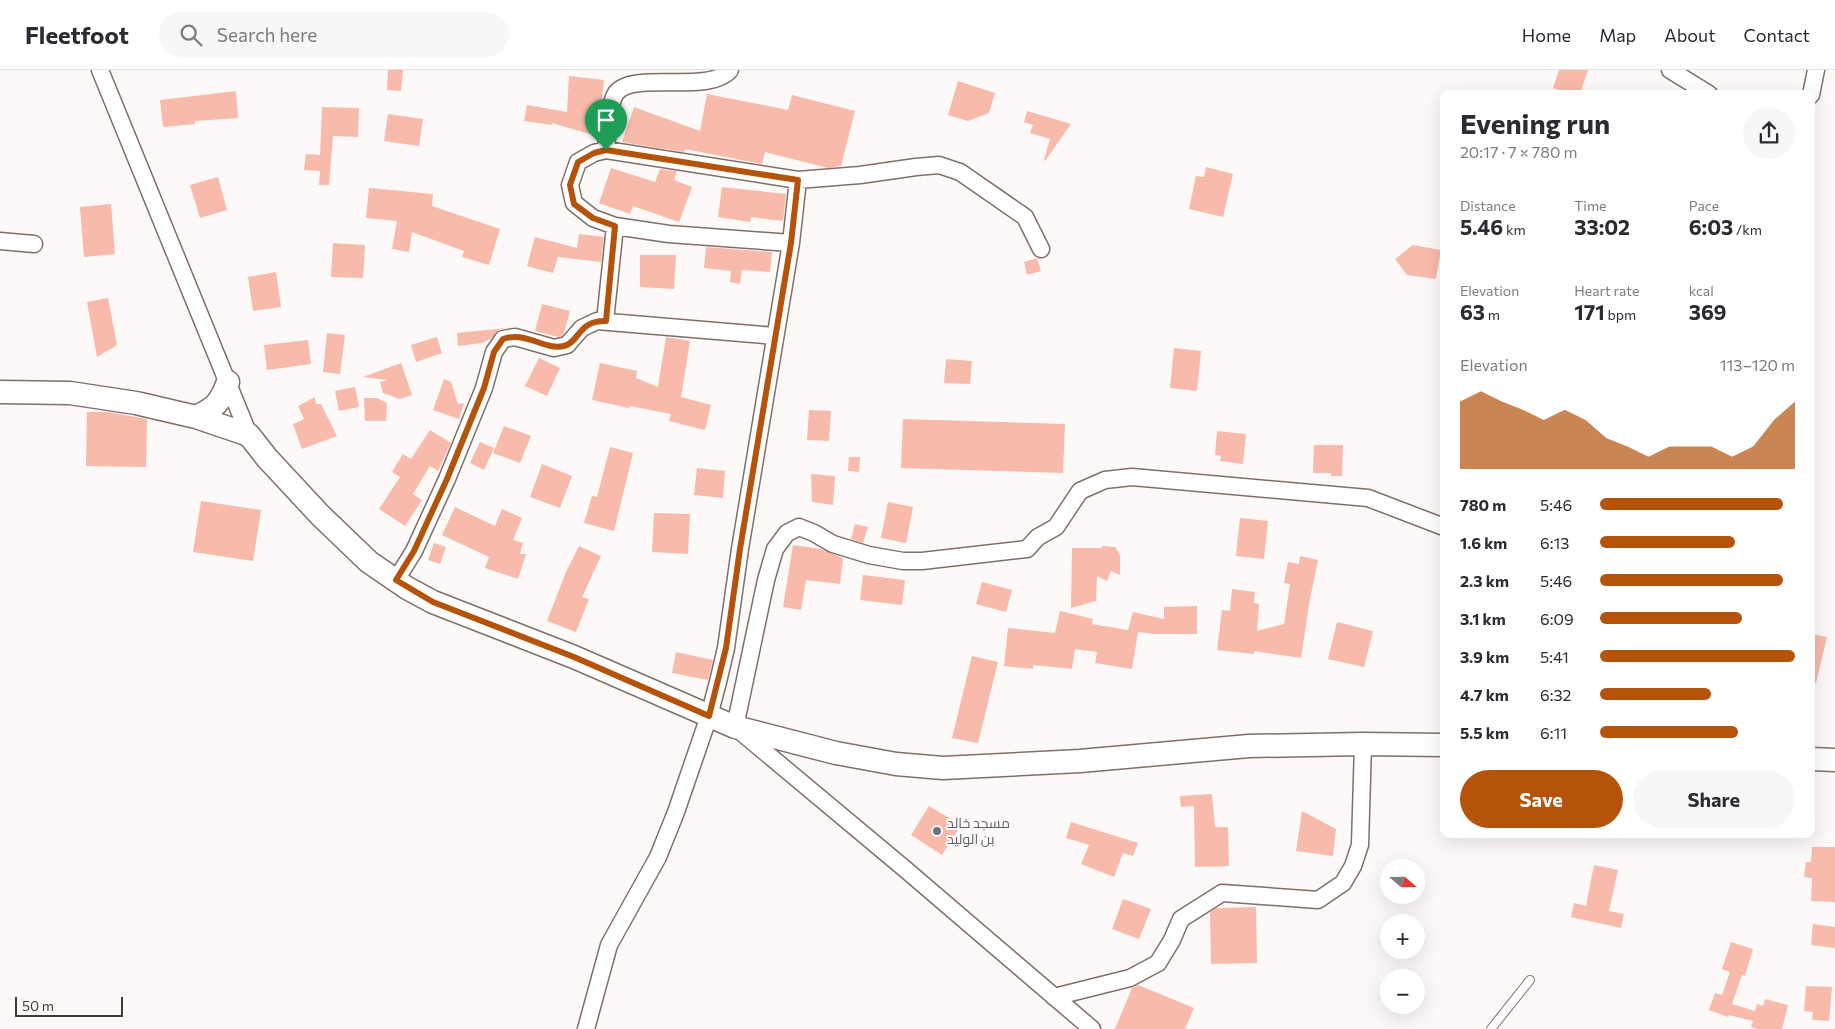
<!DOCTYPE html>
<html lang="en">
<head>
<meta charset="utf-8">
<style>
  body { margin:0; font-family:Commissioner,Cairo,sans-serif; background:#f7f7f7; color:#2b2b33; height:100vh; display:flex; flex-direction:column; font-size:19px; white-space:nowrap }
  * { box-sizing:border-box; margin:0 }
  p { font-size:16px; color:#7c7c81 }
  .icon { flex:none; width:28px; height:28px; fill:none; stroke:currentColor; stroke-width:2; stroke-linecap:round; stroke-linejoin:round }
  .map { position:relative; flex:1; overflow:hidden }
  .panel { position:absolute; left:1440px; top:20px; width:375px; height:748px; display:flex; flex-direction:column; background:#fff; border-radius:10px; box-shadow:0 5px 20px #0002 }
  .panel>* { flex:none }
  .needle { width:32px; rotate:110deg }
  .controls { position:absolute; left:1380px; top:789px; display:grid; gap:10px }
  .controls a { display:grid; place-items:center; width:45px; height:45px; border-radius:50%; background:#fff; box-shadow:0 5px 20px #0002; font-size:25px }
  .scale { position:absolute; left:15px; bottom:12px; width:108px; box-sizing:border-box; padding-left:5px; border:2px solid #413a37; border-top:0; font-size:14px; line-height:18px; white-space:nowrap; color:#413a37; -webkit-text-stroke:4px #fdf9f8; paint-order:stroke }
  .pin { position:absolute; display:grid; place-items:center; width:42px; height:42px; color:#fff; margin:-51px -21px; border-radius:50% 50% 50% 0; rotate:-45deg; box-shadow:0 0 5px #0007 }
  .pin .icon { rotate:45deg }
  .round { display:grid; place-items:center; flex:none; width:52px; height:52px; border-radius:26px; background:#f7f7f7 }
  .headline { display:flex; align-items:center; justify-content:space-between; height:85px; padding:0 20px }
  h1 { font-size:28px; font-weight:700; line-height:38px }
  .metrics { display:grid; grid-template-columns:repeat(3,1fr); gap:8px; height:85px; padding:5px 20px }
  .metrics div { display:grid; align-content:center }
  .metrics b { font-size:21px; font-weight:700 }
  .metrics small { font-size:14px; font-weight:400 }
  .metrics p { font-size:14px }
  .chart { height:140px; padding:10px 20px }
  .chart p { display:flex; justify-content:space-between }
  .chart svg { width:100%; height:90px; margin-top:5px; fill:#b45309; opacity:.7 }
  .cta { display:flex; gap:10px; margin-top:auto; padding:10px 20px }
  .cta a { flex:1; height:58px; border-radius:30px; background:#b45309; color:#fff; font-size:20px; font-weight:700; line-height:58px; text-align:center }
  .cta a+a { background:#f7f7f7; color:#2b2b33 }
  ul { padding:0 20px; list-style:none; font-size:16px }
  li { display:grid; grid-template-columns:80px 60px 1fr; align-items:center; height:38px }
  li i { height:12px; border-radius:6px; background:#b45309 }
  header { display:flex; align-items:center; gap:30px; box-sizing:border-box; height:70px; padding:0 25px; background:#fff; border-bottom:1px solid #e1e1e2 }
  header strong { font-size:24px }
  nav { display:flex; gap:28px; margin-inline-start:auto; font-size:18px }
  .search { width:350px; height:45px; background:#f7f7f7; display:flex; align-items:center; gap:12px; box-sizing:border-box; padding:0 18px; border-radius:28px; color:#7c7c81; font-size:19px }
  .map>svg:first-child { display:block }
  .building { fill:#f8baaa }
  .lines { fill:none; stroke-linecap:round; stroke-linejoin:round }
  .lane-casing { stroke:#7f6f69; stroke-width:10 }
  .street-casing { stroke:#7f6f69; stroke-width:19 }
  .secondary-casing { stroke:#7f6f69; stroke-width:25 }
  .lane { stroke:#fff; stroke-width:8 }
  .street { stroke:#fff; stroke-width:16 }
  .secondary { stroke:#fff; stroke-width:22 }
  .route-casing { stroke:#fff; stroke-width:10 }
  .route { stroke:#b45309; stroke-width:6 }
  .worship-dot { fill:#6b7280; stroke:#fdf9f8; stroke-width:2 }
  .labels { text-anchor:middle; stroke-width:4; stroke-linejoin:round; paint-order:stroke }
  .worship-label { font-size:14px; fill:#5b616d; stroke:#fdf9f8; text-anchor:start }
</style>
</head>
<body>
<header>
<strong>Fleetfoot</strong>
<div class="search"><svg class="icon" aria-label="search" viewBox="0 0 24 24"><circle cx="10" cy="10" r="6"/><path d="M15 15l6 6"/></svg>Search here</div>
<nav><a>Home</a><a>Map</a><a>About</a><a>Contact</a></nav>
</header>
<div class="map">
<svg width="1835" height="959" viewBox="0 0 1835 959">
  <rect width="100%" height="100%" fill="#fdf9f8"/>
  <path class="building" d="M388,0H403L401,21L387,20Z
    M1559,0H1588L1580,24H1571L1553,18Z
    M569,6L604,10L601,37L593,65L552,53V55L524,51L527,35L567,42Z
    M958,11L995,23L989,43L968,51L948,45Z
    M236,21L238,48L195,51V54L163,57L160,30Z
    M707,24L788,40L792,25L855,41L841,96L828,98L765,82L762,94L685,79L684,82L622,72L634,37L700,61Z
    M322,37L359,38L358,67L333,66L329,115H319L320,101L304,100L306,84L320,85Z
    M1027,41L1071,54L1045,91L1044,90L1050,69L1030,63L1033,55L1024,52Z
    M388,44L423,49L419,76L384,71Z
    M1206,97L1233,104L1223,147L1189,139L1196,106L1204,107Z
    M611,98L655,112L660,99L677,101L674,110L692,117L679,152L633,136L630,144L599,133Z
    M218,107L227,140L200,148L190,115Z
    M722,117L786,124L783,151L751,147L750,152L718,147Z
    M369,118L433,124L432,136L500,159L489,195L462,187L464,181L412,162L409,182L392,179L397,151L366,148Z
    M111,134L115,184L84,187L80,137Z
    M579,164L604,167L601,192L558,187L553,203L527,196L535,167L577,178Z
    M333,173L365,175L363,208L331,207Z
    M1413,175L1441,180L1436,209L1407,205L1395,189Z
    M706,177L772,182L770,202L742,200L740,214L730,212L731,201L704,198Z
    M640,185H676L674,219L640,217Z
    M1037,188L1041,201L1027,205L1024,192Z
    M276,202L281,237L253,241L248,207Z
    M108,228L117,275L97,287L87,232Z
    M542,234L570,241L564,263L562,266L558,267L535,261Z
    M506,258L498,260L492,268L482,273L458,276L457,263Z
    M327,263L345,265L340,304L323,302Z
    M437,267L442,283L416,292L411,275Z
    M666,267L690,271L681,327L711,335L705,360L669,351L671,344L630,336L629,338L592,330L600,293L637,301L636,308L658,317Z
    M308,270L311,294L267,300L264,275Z
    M1174,278L1201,281L1197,321L1170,318Z
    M539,288L560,298L547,326L525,316Z
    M946,289L972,291L970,314L944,313Z
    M401,293L412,325L400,329L383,323L380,312L388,310L363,307Z
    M444,309L451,312L458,334L464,333L459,349L433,340Z
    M355,317L359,337L339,341L335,321Z
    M315,327L316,334H321L337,366L302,379L293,354L304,349L298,336Z
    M364,328H377L387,333L386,351H365Z
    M809,340L831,341L829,371L807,370Z
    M87,342H108L147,349L146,397L86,396Z
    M903,349L1065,354L1063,403L901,398Z
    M504,356L531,366L520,393L493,383Z
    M430,360L451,373L438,401L430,396L413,424L422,430L405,456L379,439L400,407L392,402L403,384L411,389Z
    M1217,361L1246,364L1243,394L1220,391L1221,386L1215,385Z
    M480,372L494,378L484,400L470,393Z
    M1314,375H1343L1342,406H1331V403H1313Z
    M610,377L633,383L614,461L584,453L592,426L597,427Z
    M849,387H860L859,402L848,401Z
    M542,394L572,406L560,438L530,427Z
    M697,398L725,401L723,428L694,425Z
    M811,404L835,406L833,435L812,432Z
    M201,431L261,440L253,491L193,482Z
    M888,432L913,437L906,473L881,468Z
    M455,437L495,456L502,439L522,448L513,470L523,473L520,484H526L518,509L485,498L489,487L442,465Z
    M654,443L690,444L688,484L652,482Z
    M1240,448L1268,451L1264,489L1236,486Z
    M855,454L868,457L863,473L851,469Z
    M434,473L446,477L440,494L428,490Z
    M793,475L821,479L843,488L840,514L806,510L801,540L783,537Z
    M579,476L601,486L582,527L589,529L576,562L547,551L566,502Z
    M1102,476L1115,477L1120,485V505L1111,501L1107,511L1097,506L1096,531L1071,538L1072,478H1102Z
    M1300,486L1318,490L1309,534L1301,588L1254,581V584L1217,580L1222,540L1230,541L1232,519L1255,522L1254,533L1259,534L1257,561L1284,554L1290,514L1284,513L1288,492L1299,494Z
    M863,505L905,510L902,535L860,530Z
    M982,512L1012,520L1006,542L976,534Z
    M1197,536V564H1155L1138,562L1132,599L1095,593L1097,582L1075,579L1072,599L1033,595V599L1004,596L1008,558L1055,563L1060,541L1093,549L1092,554L1128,560L1133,542L1164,549V537Z
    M1337,552L1373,561L1364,597L1328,589Z
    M1811,564L1827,567L1816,613H1811Z
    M676,582L713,590L708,610L672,603Z
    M972,586L998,592L978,673L952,668Z
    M1212,724L1215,757H1228L1229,796L1195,797L1194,736L1181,737L1180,726Z
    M929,736L961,755L942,785L911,765Z
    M1302,741L1336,759L1333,786L1296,781Z
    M1071,752L1138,773L1133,786L1123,783L1114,807L1081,794L1089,775L1066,768Z
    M1812,777H1835V832L1811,831L1812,808L1804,807L1806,792H1811Z
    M1594,795L1618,800L1609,841L1624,844L1621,858L1571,847L1574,833L1586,836Z
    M1123,829L1151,839L1139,869L1112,859Z
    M1256,837L1257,893L1211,894L1210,842L1217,838Z
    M1813,854L1835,857V878L1811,875Z
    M1731,872L1753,879L1745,906L1742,905L1732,934L1755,941L1757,934L1763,936L1765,929L1788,935L1782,959H1758L1751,957L1753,951L1729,945L1728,947L1709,940L1715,923L1722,925L1730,902L1722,899Z
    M1138,915L1194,938L1185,959H1115L1132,918Z
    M1806,916L1832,917L1829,951L1812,950L1813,942L1804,941Z"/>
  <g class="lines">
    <defs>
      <path id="lane" d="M1491,959L1530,910"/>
      <path id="street" d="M100,0L249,365
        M1670,0L1709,24
        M1811,25L1816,0
        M606,80C607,67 609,33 616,23C633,0 709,25 730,0
        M0,171L34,174
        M791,173L669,164L615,156L593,148L574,133L570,115L578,92L594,83L606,80L798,110L860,105L916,97L939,95L960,102L1025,147L1041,179
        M605,251L615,156
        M396,510L414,481L447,409L484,318L494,282L503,269L515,267L554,278L567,275L582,258L597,251L775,266
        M1054,927L1130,908L1158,893L1172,870L1181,849L1222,823L1318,830L1343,813L1353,796L1360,775L1363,674
        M586,959L609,875L658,787L676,742L709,646L718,612L726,578L740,479L791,173L798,110
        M1092,959L905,799L735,657L766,510L775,479L787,463L799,457L814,463L833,474L869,485L903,491H922L1027,479L1038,467L1056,457L1080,421L1105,410L1132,407L1368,428L1444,457"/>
      <path id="secondary" d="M0,322L70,323L136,333L196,347L249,365L267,388L320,445L369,492L407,518L433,532L574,587L735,657L836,683L896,694L943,698L1080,691L1249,676L1363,674L1444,675
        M196,347C215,338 221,332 228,312
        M1811,689L1835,690"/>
    </defs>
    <use href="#lane" class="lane-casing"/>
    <use href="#street" class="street-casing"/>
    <use href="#secondary" class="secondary-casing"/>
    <use href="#lane" class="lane"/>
    <use href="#street" class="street"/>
    <use href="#secondary" class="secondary"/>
  </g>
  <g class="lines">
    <defs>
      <path id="route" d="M606,80L798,110L791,173L740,479L726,578L709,646L574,587L433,532L396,510L414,481L447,409L484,318L494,282L503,269C506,268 511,267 514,267C532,266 547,280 564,276C580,272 578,250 606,251L615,156L593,148L574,134L570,115L578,92L594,83Z"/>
    </defs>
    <use href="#route" class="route-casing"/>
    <use href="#route" class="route"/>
  </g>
  <circle class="worship-dot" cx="937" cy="761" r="5"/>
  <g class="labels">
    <g class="worship-label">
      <text x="947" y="758">مسجد خالد<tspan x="947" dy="16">بن الوليد</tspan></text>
    </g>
  </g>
</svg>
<div class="controls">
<a><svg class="needle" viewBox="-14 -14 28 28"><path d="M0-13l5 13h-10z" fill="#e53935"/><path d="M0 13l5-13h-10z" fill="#7c7c81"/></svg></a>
<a>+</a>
<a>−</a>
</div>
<div class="scale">50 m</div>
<div class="pin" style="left:606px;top:80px;background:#1e9e55"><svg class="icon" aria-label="arrive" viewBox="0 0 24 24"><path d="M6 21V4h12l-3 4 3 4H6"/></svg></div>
<section class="panel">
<div class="headline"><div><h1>Evening run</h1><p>20:17 · 7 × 780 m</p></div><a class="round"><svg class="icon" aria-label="share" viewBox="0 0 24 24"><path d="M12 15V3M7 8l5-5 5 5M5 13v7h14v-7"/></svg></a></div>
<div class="metrics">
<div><p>Distance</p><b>5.46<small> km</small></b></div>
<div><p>Time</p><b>33:02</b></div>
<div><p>Pace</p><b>6:03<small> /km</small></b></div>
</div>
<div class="metrics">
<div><p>Elevation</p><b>63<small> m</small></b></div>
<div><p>Heart rate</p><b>171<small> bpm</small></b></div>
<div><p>kcal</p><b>369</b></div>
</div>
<div class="chart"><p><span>Elevation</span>113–120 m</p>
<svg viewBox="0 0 160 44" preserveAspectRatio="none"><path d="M0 44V11L10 6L20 11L30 15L40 20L50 15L60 20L70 29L80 33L90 38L100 33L110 33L120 33L130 38L140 33L150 20L160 11V44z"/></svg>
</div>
<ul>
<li><b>780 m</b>5:46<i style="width:94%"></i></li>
<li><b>1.6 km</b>6:13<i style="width:69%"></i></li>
<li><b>2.3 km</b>5:46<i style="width:94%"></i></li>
<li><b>3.1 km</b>6:09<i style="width:73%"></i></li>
<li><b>3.9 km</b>5:41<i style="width:100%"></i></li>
<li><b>4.7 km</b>6:32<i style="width:57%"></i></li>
<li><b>5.5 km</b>6:11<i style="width:71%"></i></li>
</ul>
<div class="cta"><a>Save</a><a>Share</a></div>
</section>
</div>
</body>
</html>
